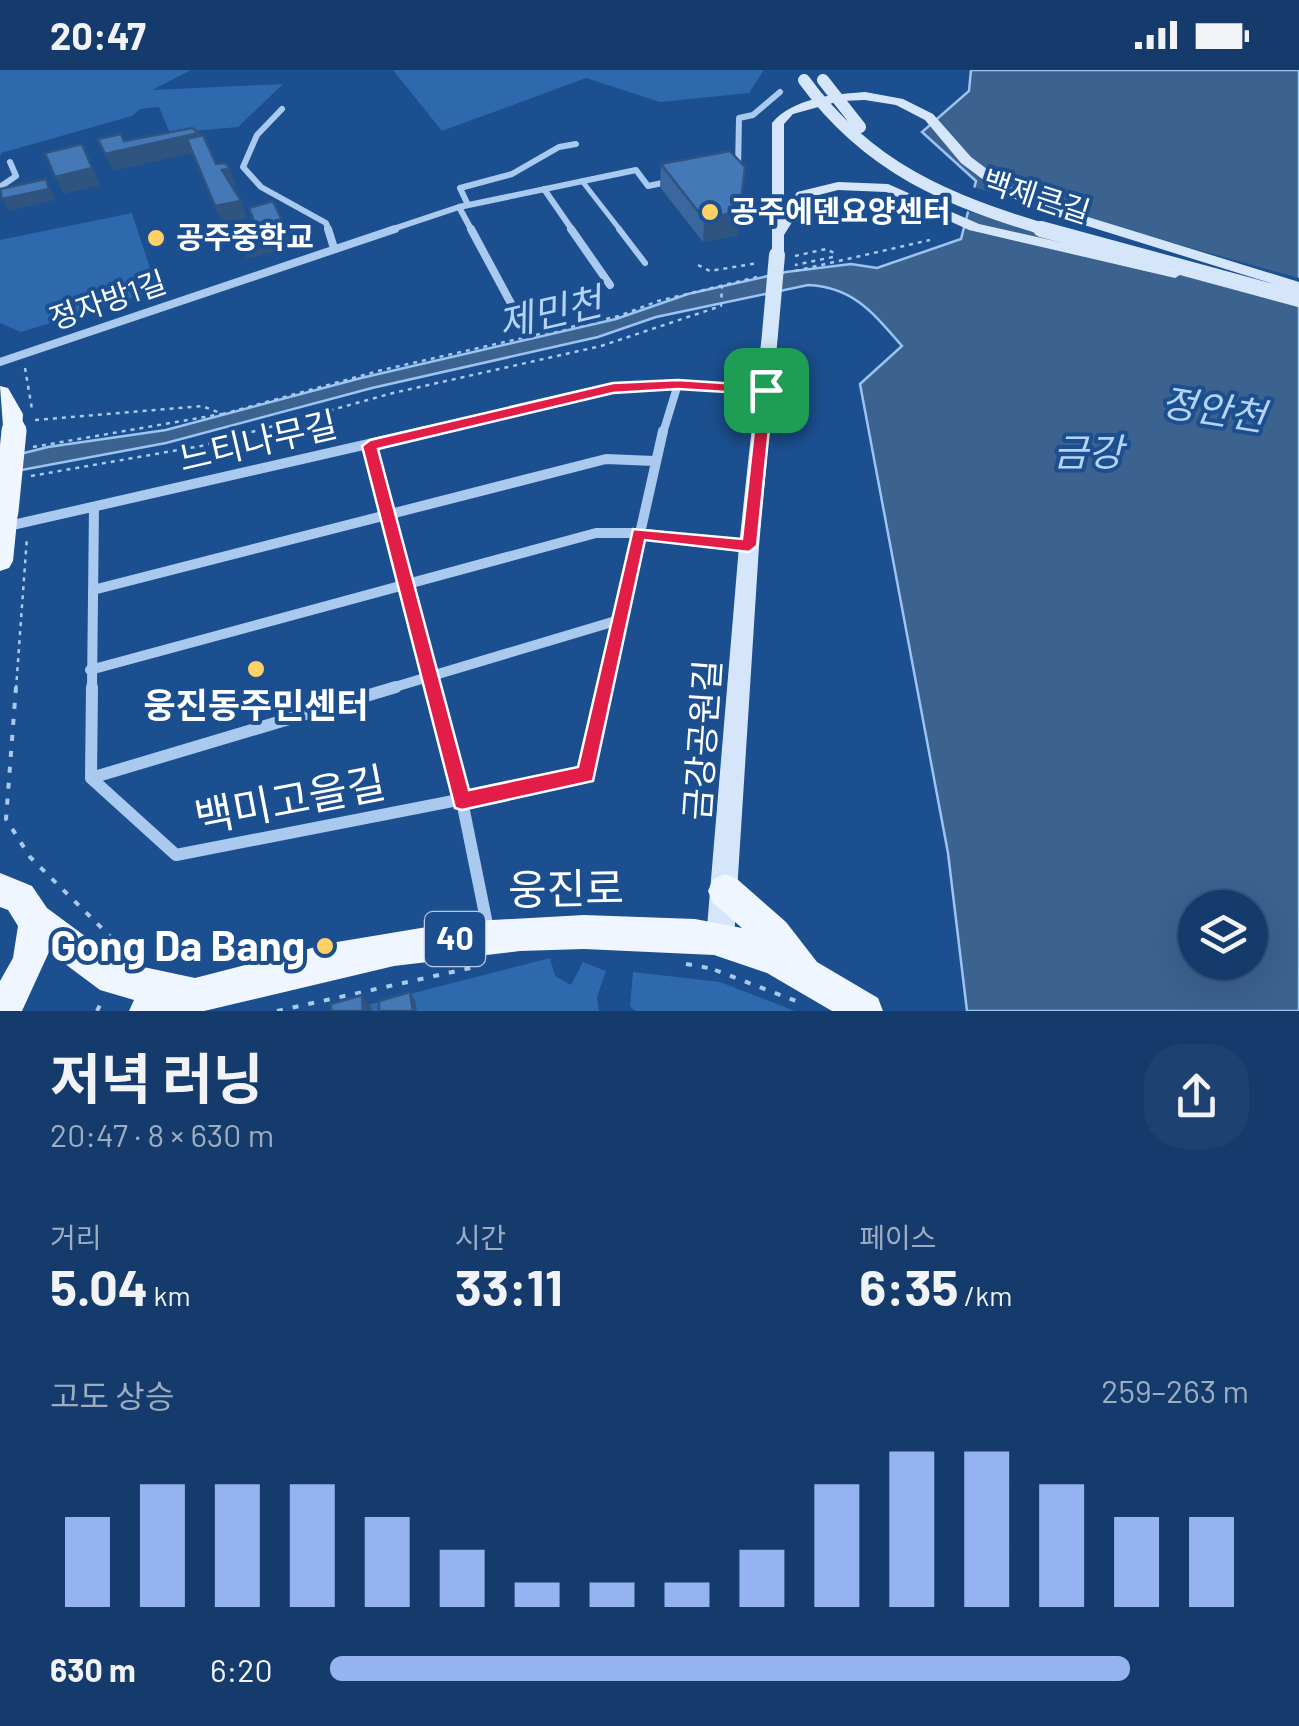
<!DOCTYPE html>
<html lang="ko">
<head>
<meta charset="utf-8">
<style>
  body { margin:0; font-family:Barlow,"Noto Sans KR",sans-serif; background:#1d4271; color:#f1f3f6; height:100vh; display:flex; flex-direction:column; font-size:38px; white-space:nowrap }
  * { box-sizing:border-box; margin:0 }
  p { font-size:32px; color:#9dadc1 }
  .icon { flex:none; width:55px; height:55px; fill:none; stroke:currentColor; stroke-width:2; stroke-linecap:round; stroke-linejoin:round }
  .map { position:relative; height:941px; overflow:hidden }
  .sheet { display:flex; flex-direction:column; background:#143b6b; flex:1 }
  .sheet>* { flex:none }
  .tools { position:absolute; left:1178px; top:820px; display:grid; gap:20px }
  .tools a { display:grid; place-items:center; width:90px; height:90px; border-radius:50%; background:#143b6b; box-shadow:0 10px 40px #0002,0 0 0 2px #33557e; font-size:50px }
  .pin { position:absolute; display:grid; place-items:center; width:85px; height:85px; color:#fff; margin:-42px; border-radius:20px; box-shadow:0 5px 15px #0006 }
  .round { display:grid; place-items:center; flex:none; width:105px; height:105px; border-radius:40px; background:#1d4271 }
  .headline { display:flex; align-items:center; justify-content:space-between; height:170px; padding:0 50px }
  h1 { font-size:55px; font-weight:700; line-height:75px }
  .metrics { display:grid; grid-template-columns:repeat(3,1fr); gap:15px; height:170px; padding:10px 50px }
  .metrics div { display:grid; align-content:center }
  .metrics b { font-size:50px; font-weight:700 }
  .metrics small { font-size:28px; font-weight:400 }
  .metrics p { font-size:28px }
  .chart { height:280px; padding:20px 50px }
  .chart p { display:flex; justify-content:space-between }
  .chart svg { width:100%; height:180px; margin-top:10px; stroke:#95b2f1; stroke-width:6 }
  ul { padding:0 50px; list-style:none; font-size:32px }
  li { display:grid; grid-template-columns:160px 120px 1fr; align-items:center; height:75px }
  li i { height:25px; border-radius:12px; background:#95b2f1 }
  .status { display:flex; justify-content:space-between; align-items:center; height:70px; padding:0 50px; background:#143b6b; direction:ltr }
  .status svg { height:28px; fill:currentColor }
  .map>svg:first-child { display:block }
  .green { fill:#2e69ad }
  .water { fill:#3c6290; stroke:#9cc4f0; stroke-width:2.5; fill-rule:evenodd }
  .pier { fill:#1b4f8f }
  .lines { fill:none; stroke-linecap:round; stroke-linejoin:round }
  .path-far1 { stroke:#a9c9ee; stroke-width:2.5; stroke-dasharray:4 5; stroke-linecap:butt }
  .path { stroke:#a9c9ee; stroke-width:4; stroke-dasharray:6 10; stroke-linecap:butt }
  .lane-far1 { stroke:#a9c9ee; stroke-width:5 }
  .lane { stroke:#a9c9ee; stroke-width:6 }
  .street-far3 { stroke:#a9c9ee; stroke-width:6 }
  .street-far2 { stroke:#a9c9ee; stroke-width:8 }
  .street-far1 { stroke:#a9c9ee; stroke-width:10 }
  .street { stroke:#a9c9ee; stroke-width:12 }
  .secondary { fill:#d6e6fa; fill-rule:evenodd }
  .primary { fill:#f0f6ff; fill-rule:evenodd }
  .secondary-bridge-far1 { stroke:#d6e6fa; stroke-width:12 }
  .secondary-bridge { stroke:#d6e6fa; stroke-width:16 }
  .primary-bridge-far1 { stroke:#f0f6ff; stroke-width:20 }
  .primary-bridge { stroke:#f0f6ff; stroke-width:25 }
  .wall { fill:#3a679d }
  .shaded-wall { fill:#305480 }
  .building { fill:#4478b7; stroke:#305480; stroke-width:2.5 }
  .route { fill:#e11d48; stroke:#fff; stroke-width:2.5; fill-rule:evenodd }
  .poi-dot { fill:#ffd166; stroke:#1b4f8f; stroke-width:4 }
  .labels { text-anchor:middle; stroke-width:8; stroke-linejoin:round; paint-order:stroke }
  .far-street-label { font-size:30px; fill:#fff; stroke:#1b4f8f }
  .far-poi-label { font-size:30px; font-weight:bold; fill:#fff; stroke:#1b4f8f; text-anchor:start }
  .shield { fill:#1b4f8f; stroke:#bbcadd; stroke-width:2.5 }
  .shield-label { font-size:32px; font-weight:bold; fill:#fff }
  .street-label { font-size:35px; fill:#fff; stroke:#1b4f8f }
  .poi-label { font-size:35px; font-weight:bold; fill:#fff; stroke:#1b4f8f }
  .water-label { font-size:38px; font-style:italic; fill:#b5d3f5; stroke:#1b4f8f }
  .near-street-label { font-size:42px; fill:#fff; stroke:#1b4f8f }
  .near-poi-label { font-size:42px; font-weight:bold; fill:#fff; stroke:#1b4f8f; text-anchor:end }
</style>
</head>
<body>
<div class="status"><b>20:47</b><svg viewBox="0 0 49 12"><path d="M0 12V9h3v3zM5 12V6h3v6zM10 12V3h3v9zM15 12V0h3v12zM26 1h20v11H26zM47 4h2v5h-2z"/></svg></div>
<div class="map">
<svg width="1299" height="941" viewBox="0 0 1299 941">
  <rect width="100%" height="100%" fill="#1b4f8f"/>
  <path class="green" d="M0,0H191L152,20L283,14L238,57L170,63L159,37L140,39L132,46L1,83L0,88Z
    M393,0H764L749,23L660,32L586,8L442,61Z
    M132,143L157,220L21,262L0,253V170Z
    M550,888L555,906L571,915L583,892L606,901L597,927L599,941H344Z
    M633,902L720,912L795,941H635L630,936Z"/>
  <path class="water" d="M971,0H1299V941H967L948,783L860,314L902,276C874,244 854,217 808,215L656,247L598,267L372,318L166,373L0,404V389L48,377L166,360L361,308L616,249L688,224L786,202L851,194L877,198L961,169L976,111L922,62L969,21ZM1195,838H1250V892H1195Z"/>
  <path class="pier" d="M969,116L1299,208V235L963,140Z"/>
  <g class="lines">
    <path class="path-far1" d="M795,186L826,179L834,183L833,187L795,195
      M698,195L710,201L758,193
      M795,201L930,170
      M25,298L32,339
      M35,350L202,336L223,344L382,300L619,246L658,231L757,207
      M33,377L222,344
      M31,406L201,376L393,323L601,276L721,236L722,216
      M16,619L27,467"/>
    <path class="path" d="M16,617L6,749L30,787L129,885
      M686,894L714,899
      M715,900L796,931
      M97,941L103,929
      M277,941L475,897"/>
    <path class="lane-far1" d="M582,111L621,161"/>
    <path class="lane" d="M619,159L645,193"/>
    <path class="street-far3" d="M282,39L257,65L243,97L261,117L326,153L329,161
      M733,100L738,99L739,48L753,45L780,22
      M0,117L16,106L10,92
      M544,119L573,161
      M468,135L460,118L512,104L559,77L576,74
      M459,137L472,161
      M387,161L459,137L636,100L648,116L672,111"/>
    <path class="street-far2" d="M328,159L334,178
      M471,159L514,239
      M571,159L610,215
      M0,292L395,159
      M414,363L613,318L678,314L766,320
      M663,363L678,314"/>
    <path class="street-far1" d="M370,375L433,619
      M0,458L425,361
      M93,520L606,389L654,391
      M90,600L596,463H638L749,476
      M92,619L94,437
      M388,619L619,550
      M605,619L663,361"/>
    <path class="street" d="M432,617L462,731L489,864
      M91,708L176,785L586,705L605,617
      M91,708L396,617
      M91,708L92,617"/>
    <path class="secondary" d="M865,22L903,29L933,44L971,87L1011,117L1062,139L1299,212V222L1052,145L1001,123L961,93L925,50L896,35L865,30L840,31L793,44L784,54V144L797,122L838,112L888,114L979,154L1175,198L1183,203L1175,208L969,160L886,122L838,120L807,128L784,165V185L777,189L772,188V53C793,28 834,24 865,22Z
      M770,259L778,264L759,476L734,869L730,879L720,883L710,879L706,869L739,476L762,264Z"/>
    <path class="primary" d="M0,316L8,318L23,344L22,361L14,364L3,356Z
      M6,432L18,441L13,491L9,498L0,501V434Z
      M0,803L32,816L47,838L120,892L195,908L331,873L457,852L584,845L695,849L742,858L713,833L708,821L713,809L725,804L737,809L786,852L817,892L878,928L883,941H832L767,903L714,885L584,879L520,881L394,896L204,941H129L134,930L100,920L49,882L22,941H0V911L13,888L18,856L8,840L0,837Z"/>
    <path class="secondary-bridge-far1" d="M804,10C868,98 948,131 1050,161
      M823,10L860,57"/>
    <path class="secondary-bridge" d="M1041,159L1299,229
      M770,264L777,185"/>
    <path class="primary-bridge-far1" d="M13,363L14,356"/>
    <path class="primary-bridge" d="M6,441L14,361"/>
  </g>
  <path class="wall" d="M661,94L738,165L703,172L660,117Z"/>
  <path class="shaded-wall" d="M199,63L205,80L113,101L105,84Z
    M82,74L100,115L64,124L55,107Z
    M745,97L738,165L703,172L704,149Z
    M230,99L236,116L228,118L222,100Z
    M46,109L55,130L9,141L2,129Z
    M241,131L247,148L222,154L215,136Z
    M286,159L292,177L247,189L241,171Z
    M410,922L415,930L417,941H413Z
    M362,925L371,936L372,941H363Z"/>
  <path class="building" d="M192,58L199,63L105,84L98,69L121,64L124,71Z
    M203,65L216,94L225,93L230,99L222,100L241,131L215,136L187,69Z
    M82,74L92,98L55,107L45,83Z
    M730,81L745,97L740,141L704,149L661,94Z
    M46,109L49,119L2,129L0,119Z
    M273,131L286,159L241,171L236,160L255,154L249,138Z
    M410,922L413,941H379V931Z
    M362,925L363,941H331V934Z"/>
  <path class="route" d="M678,310L766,316L773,320L757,476L749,482L645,470L593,711L462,740L455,738L362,376L370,370L613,313ZM678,319L758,324L742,469L633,459L578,697L469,720L378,379L613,323Z"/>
  <g class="poi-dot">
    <circle cx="710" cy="142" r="10"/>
    <circle cx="156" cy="168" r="10"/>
    <circle cx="256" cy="599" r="10"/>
    <circle cx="325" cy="876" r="10"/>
  </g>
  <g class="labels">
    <g class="far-street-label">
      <text transform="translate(1036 127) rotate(18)" y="10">백제큰길</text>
      <text transform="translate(108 231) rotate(-19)" y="10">정자방1길</text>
    </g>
    <g class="far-poi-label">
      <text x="730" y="152">공주에덴요양센터</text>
      <text x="176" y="178">공주중학교</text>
    </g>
    <rect class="shield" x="425" y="842" width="60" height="54" rx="8"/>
    <g class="shield-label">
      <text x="455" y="880">40</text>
    </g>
    <g class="street-label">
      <text transform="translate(258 372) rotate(-13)" y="12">느티나무길</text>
      <text transform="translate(703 670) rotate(-86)" y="12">금강공원길</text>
    </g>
    <g class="poi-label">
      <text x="256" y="648">웅진동주민센터</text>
    </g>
    <g class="water-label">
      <text transform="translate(550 243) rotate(-13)" y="13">제민천</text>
      <text transform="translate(1213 340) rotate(9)" y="13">정안천</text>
      <text x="1088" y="396">금강</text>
    </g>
    <g class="near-street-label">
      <text transform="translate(290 730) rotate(-11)" y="15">백미고을길</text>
      <text transform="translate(566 819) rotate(-1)" y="15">웅진로</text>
    </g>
    <g class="near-poi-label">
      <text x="305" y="891">Gong Da Bang</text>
    </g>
  </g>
</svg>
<div class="tools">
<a><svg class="icon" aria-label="layers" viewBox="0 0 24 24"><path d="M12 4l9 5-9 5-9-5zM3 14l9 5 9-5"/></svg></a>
</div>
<div class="pin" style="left:766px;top:320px;background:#1e9e55"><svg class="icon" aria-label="arrive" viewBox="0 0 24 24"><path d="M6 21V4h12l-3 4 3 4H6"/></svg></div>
</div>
<section class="sheet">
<div class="headline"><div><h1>저녁 러닝</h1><p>20:47 · 8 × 630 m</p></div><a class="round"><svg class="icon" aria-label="share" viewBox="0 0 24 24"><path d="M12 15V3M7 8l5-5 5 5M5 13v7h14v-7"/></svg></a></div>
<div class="metrics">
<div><p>거리</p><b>5.04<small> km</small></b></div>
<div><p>시간</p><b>33:11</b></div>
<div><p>페이스</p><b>6:35<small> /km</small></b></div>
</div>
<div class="chart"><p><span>고도 상승</span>259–263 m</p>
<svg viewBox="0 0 160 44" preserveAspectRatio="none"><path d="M5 44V22M15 44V14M25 44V14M35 44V14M45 44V22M55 44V30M65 44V38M75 44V38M85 44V38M95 44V30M105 44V14M115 44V6M125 44V6M135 44V14M145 44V22M155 44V22"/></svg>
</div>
<ul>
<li><b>630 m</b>6:20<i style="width:87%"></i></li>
</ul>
</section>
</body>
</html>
